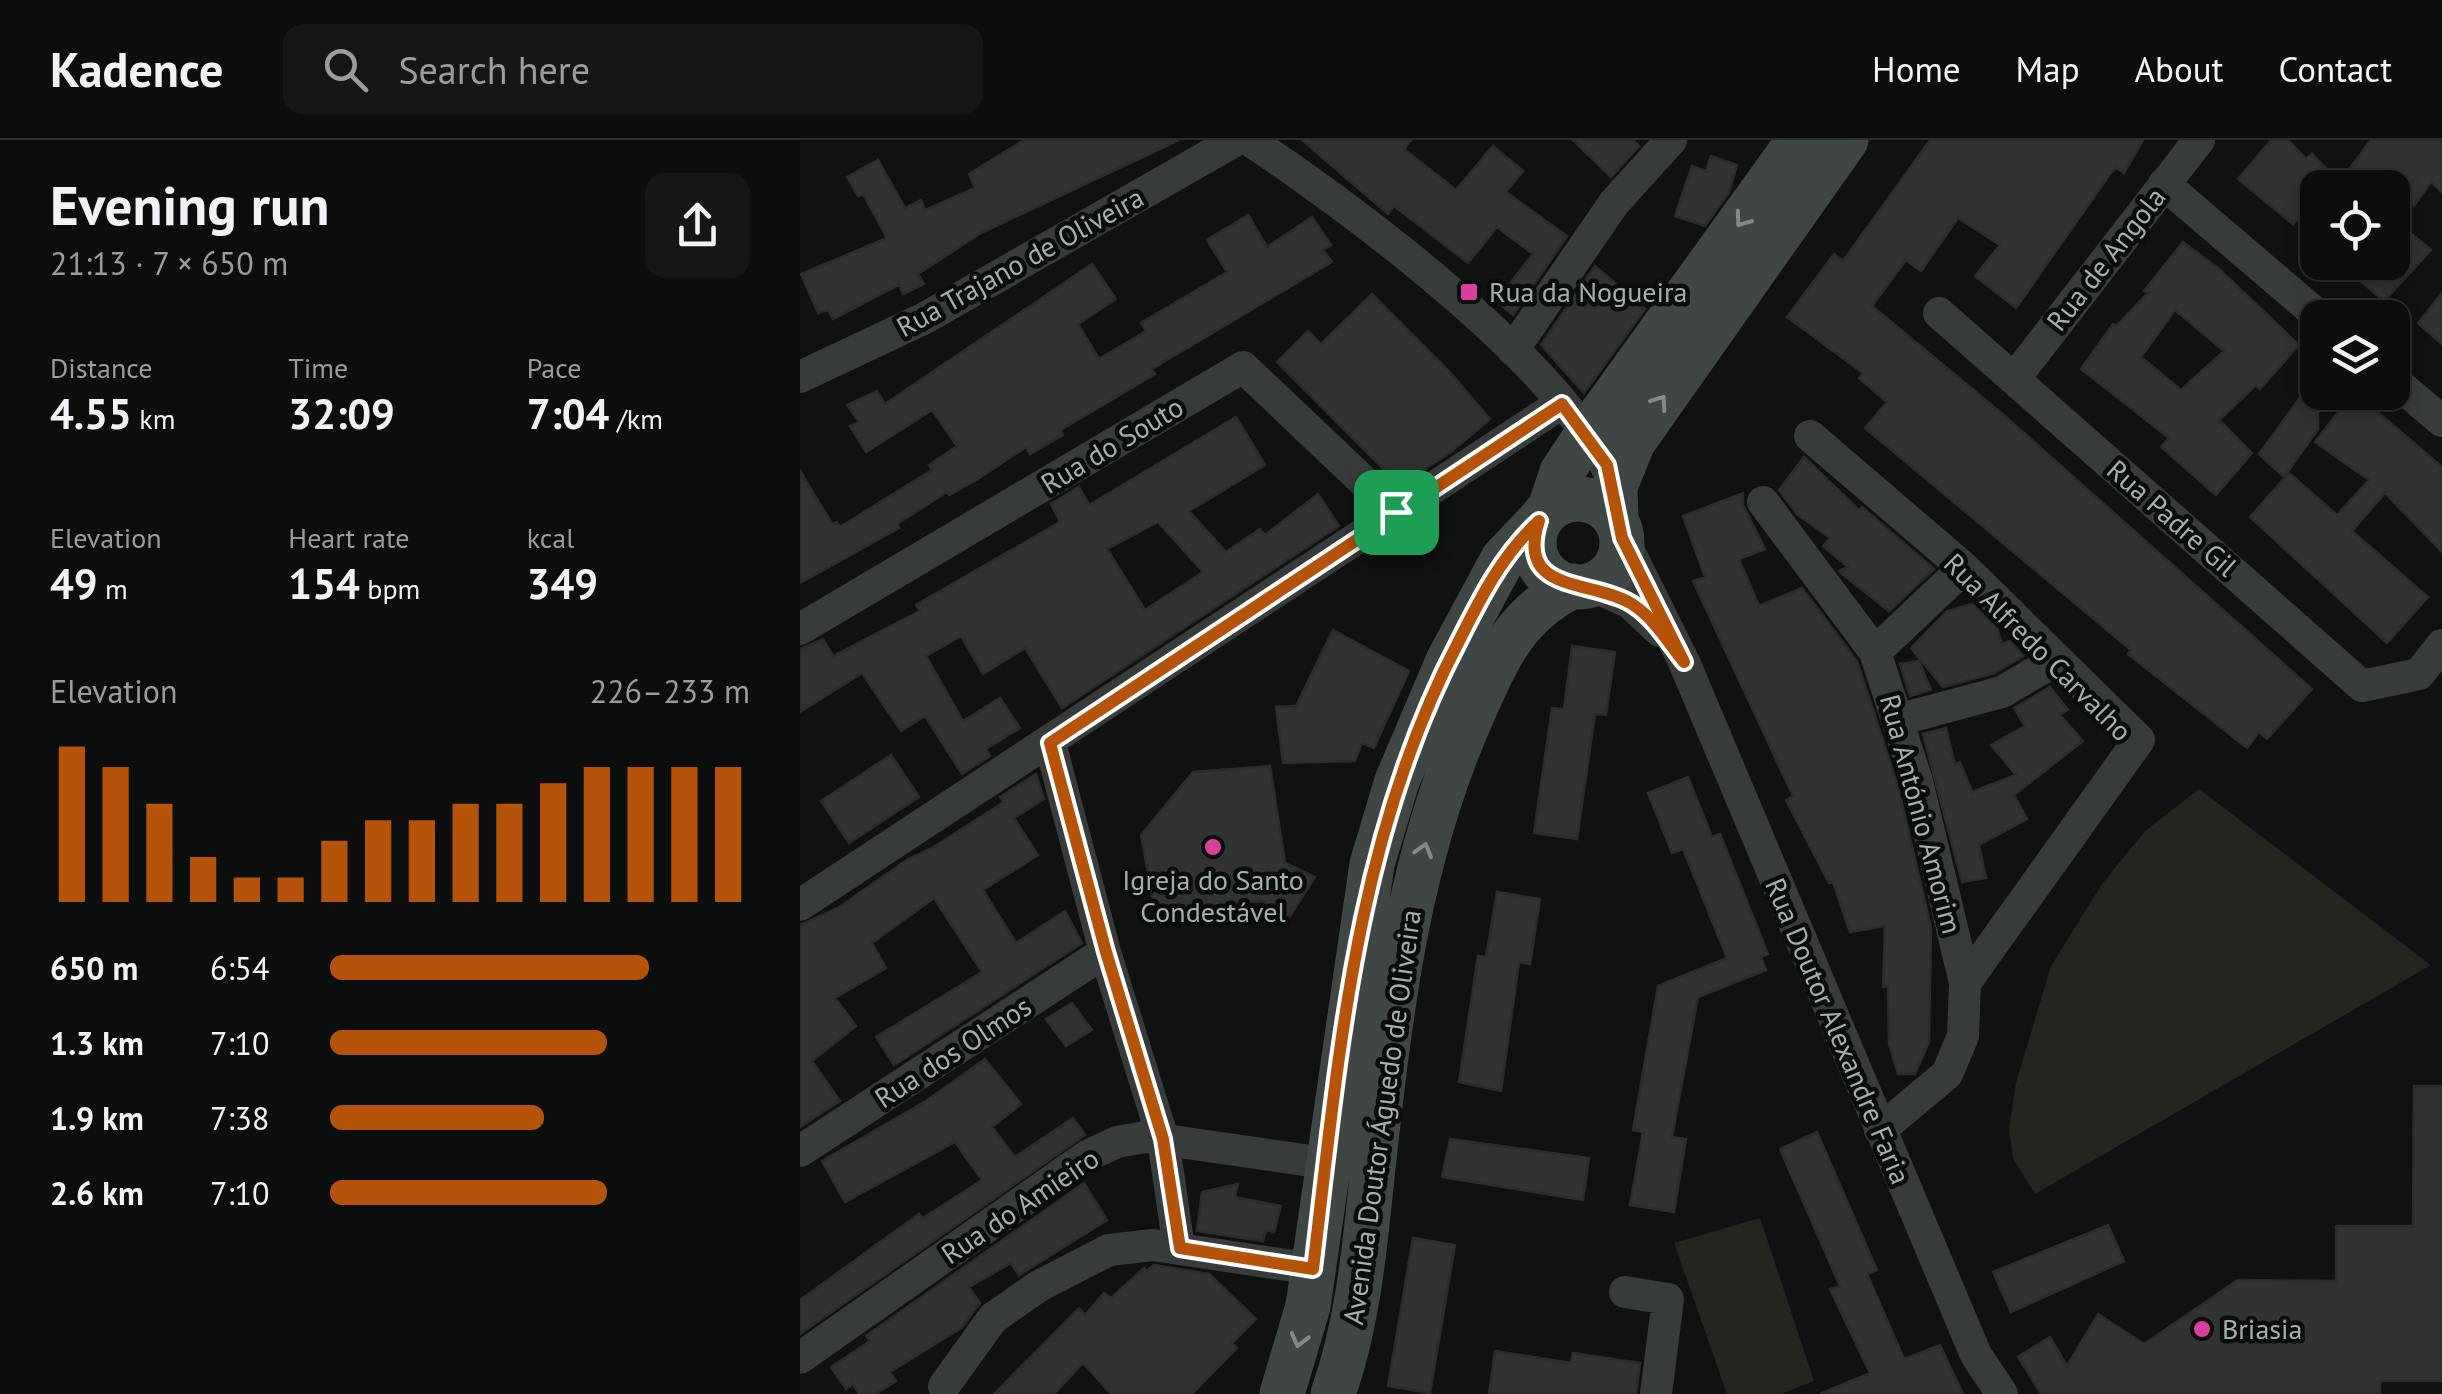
<!DOCTYPE html>
<html lang="en">
<head>
<meta charset="utf-8">
<style>
  body { margin:0; font-family:"PT Sans",sans-serif; background:#151616; color:#f1f3f6; height:100vh; display:flex; flex-direction:column; font-size:38px; white-space:nowrap }
  * { box-sizing:border-box; margin:0 }
  p { font-size:32px; color:#9a9c9d }
  .icon { flex:none; width:55px; height:55px; fill:none; stroke:currentColor; stroke-width:2; stroke-linecap:round; stroke-linejoin:round }
  .map { position:relative; flex:1; overflow:hidden }
  .sheet { display:flex; flex-direction:column; background:#0c0d0d; width:800px }
  .sheet>* { flex:none }
  .tools { position:absolute; left:1500px; top:30px; display:grid; gap:20px }
  .tools a { display:grid; place-items:center; width:110px; height:110px; border-radius:20px; background:#0c0d0d; box-shadow:0 5px 15px #0003,0 0 0 2px #2c2d2e; font-size:50px }
  .pin { position:absolute; display:grid; place-items:center; width:85px; height:85px; color:#fff; margin:-42px; border-radius:20px; box-shadow:0 5px 15px #0006 }
  .round { display:grid; place-items:center; flex:none; width:105px; height:105px; border-radius:20px; background:#151616 }
  .headline { display:flex; align-items:center; justify-content:space-between; height:170px; padding:0 50px }
  h1 { font-size:55px; font-weight:700; line-height:75px }
  .metrics { display:grid; grid-template-columns:repeat(3,1fr); gap:15px; height:170px; padding:10px 50px }
  .metrics div { display:grid; align-content:center }
  .metrics b { font-size:42px; font-weight:700 }
  .metrics small { font-size:28px; font-weight:400 }
  .metrics p { font-size:28px }
  .chart { height:280px; padding:20px 50px }
  .chart p { display:flex; justify-content:space-between }
  .chart svg { width:100%; height:180px; margin-top:10px; stroke:#b45309; stroke-width:6 }
  ul { padding:0 50px; list-style:none; font-size:32px }
  li { display:grid; grid-template-columns:160px 120px 1fr; align-items:center; height:75px }
  li i { height:25px; border-radius:12px; background:#b45309 }
  header { display:flex; align-items:center; gap:60px; box-sizing:border-box; height:140px; padding:0 50px; background:#0c0d0d; border-bottom:2px solid #2c2d2e }
  header strong { font-size:48px }
  nav { display:flex; gap:55px; margin-inline-start:auto; font-size:35px }
  .search { width:700px; height:90px; background:#151616; display:flex; align-items:center; gap:25px; box-sizing:border-box; padding:0 35px; border-radius:20px; color:#9a9c9d; font-size:38px }
  main { display:flex; flex:1; min-height:0 }
  .map>svg:first-child { display:block }
  .green { fill:#25251f }
  .building { fill:#303332; stroke:#2a2d2c; stroke-width:2.5; fill-rule:evenodd }
  .lines { fill:none; stroke-linecap:round; stroke-linejoin:round }
  .street { stroke:#373b39; stroke-width:32 }
  .secondary { stroke:#404643; stroke-width:45 }
  .oneway { stroke:#808c85 }
  .route-casing { stroke:#fff; stroke-width:20 }
  .route { stroke:#b45309; stroke-width:12 }
  .poi-dot { fill:#db3ea1; stroke:#0b0c0c; stroke-width:4 }
  .labels { text-anchor:middle; stroke-width:9; stroke-linejoin:round; paint-order:stroke }
  .street-label { font-size:28px; fill:#a3b1a8; stroke:#0b0c0c }
  .poi-label { font-size:28px; fill:#a3b1a8; stroke:#0b0c0c; text-anchor:start }
</style>
</head>
<body>
<header>
<strong>Kadence</strong>
<div class="search"><svg class="icon" aria-label="search" viewBox="0 0 24 24"><circle cx="10" cy="10" r="6"/><path d="M15 15l6 6"/></svg>Search here</div>
<nav><a>Home</a><a>Map</a><a>About</a><a>Contact</a></nav>
</header>
<main>
<section class="sheet">
<div class="headline"><div><h1>Evening run</h1><p>21:13 · 7 × 650 m</p></div><a class="round"><svg class="icon" aria-label="share" viewBox="0 0 24 24"><path d="M12 15V3M7 8l5-5 5 5M5 13v7h14v-7"/></svg></a></div>
<div class="metrics">
<div><p>Distance</p><b>4.55<small> km</small></b></div>
<div><p>Time</p><b>32:09</b></div>
<div><p>Pace</p><b>7:04<small> /km</small></b></div>
</div>
<div class="metrics">
<div><p>Elevation</p><b>49<small> m</small></b></div>
<div><p>Heart rate</p><b>154<small> bpm</small></b></div>
<div><p>kcal</p><b>349</b></div>
</div>
<div class="chart"><p><span>Elevation</span>226–233 m</p>
<svg viewBox="0 0 160 44" preserveAspectRatio="none"><path d="M5 44V6M15 44V11M25 44V20M35 44V33M45 44V38M55 44V38M65 44V29M75 44V24M85 44V24M95 44V20M105 44V20M115 44V15M125 44V11M135 44V11M145 44V11M155 44V11"/></svg>
</div>
<ul>
<li><b>650 m</b>6:54<i style="width:76%"></i></li>
<li><b>1.3 km</b>7:10<i style="width:66%"></i></li>
<li><b>1.9 km</b>7:38<i style="width:51%"></i></li>
<li><b>2.6 km</b>7:10<i style="width:66%"></i></li>
</ul>
</section>
<div class="map">
<svg width="1642" height="1254" viewBox="0 0 1642 1254">
  <rect width="100%" height="100%" fill="#101111"/>
  <path class="green" d="M1399,649L1631,825L1235,1054L1213,1018L1209,989L1216,943L1251,826L1302,744L1345,691Z
    M960,1078L1014,1241L981,1254H927L874,1103Z"/>
  <path class="building" d="M224,0H379L181,93L118,134L124,144L103,154L99,145L33,179L28,170L18,173L1,134L87,98L63,54L58,56L47,37L78,20L105,68L121,60L125,70L175,48L169,34Z
    M502,0H611L604,9L656,50L693,6L723,31L706,52L767,96L713,175L696,161L733,114L697,87L668,123L594,66L588,74Z
    M773,0H833L839,6L811,37Z
    M1130,0H1343L1324,33L1316,28L1310,34L1216,168L1175,136L1200,105L1158,78L1121,131L1106,120L1072,166L1206,277L1512,549L1467,599L1459,592L1447,608L1328,514L1331,510L1065,288L1087,262L1059,238L1063,233L987,177L1034,114L1043,121Z
    M1471,0H1488L1506,19L1512,14L1537,39L1528,48H1518V58L1493,84L1438,39Z
    M1571,0H1642V52L1631,42L1614,66L1592,48H1568L1547,32Z
    M911,16L937,25L929,52L905,86L875,76L892,26L906,31Z
    M448,75L467,107L512,77L531,105L523,110L532,122L352,229L355,234L261,290L263,295L230,314L226,307L178,339L149,355L147,352L97,384L99,388L0,443V331L32,384L37,382L40,387L132,330L129,325L157,306L132,270L66,312L50,286L59,282L47,265L77,251L85,264L292,124L316,159L278,184L299,219L346,191L341,183L427,132L407,100Z
    M1592,78L1631,110L1584,161L1538,122H1592Z
    M1383,102L1419,129L1499,205L1460,249L1456,245L1419,280L1452,313L1416,355L1361,307L1369,298L1281,229L1313,184L1316,186L1348,153L1344,151ZM1375,170L1424,211L1381,250L1341,217Z
    M795,126L845,169L784,253L741,205Z
    M1642,153V204L1618,183Z
    M572,154L648,230L690,279L652,311L600,346L477,222L508,191L521,204Z
    M1518,233V289L1484,337L1459,314Z
    M1554,252L1642,327V412L1585,353L1552,391L1628,457L1587,503L1450,377L1489,333L1537,375L1569,340L1515,302Z
    M436,277L465,325L389,371L426,412L460,389L465,395L518,354L539,386L262,568L225,508L183,534L161,496L126,516L163,581L200,558L220,588L186,609L190,616L162,634L125,576L101,591L62,533L0,572V509L23,499L33,516L120,471L116,465L260,382L251,364L279,347L289,365ZM358,382L403,432L345,470L307,409Z
    M1004,317L1059,370L1062,367L1134,429L1089,471L1042,434L1039,431L1048,427L1023,406L1030,398L997,374L979,350Z
    M943,353V365L965,409L939,419L959,466L1002,448L1057,521L1098,646L1131,788L1129,902L1115,934H1098L1089,904L1088,847H1083L1085,786L1050,792L1033,742L1029,743L986,660L993,656L893,441L905,437L883,376Z
    M1172,464L1197,489L1202,504L1210,501L1223,516L1194,533L1143,547L1111,508L1147,471Z
    M533,490L609,531L574,608L562,603L555,621L483,623L476,567L496,566Z
    M772,506L815,512L806,575L795,574L777,699L734,693L752,568L764,569Z
    M1119,521L1131,550L1110,556L1100,524Z
    M1250,547L1268,570L1260,575L1283,601L1214,655L1227,679L1179,705L1186,738L1162,742L1123,594L1146,588L1155,625L1160,622L1172,652L1216,635L1191,605L1225,586L1214,568Z
    M91,615L119,657L49,703L21,661Z
    M470,626L485,723L515,737L486,782L463,761L355,772L341,695L393,632Z
    M236,634L244,659L214,678L238,715L183,750L216,803L265,771L282,803L94,925L76,897L182,832L134,758L72,803L86,828L35,858L56,886L12,921L40,961L0,987V785L38,768L108,719L132,708L204,662L200,657Z
    M888,637L912,697L920,694L968,814L961,817L966,830L898,857L872,997L886,999L874,1072L830,1065L843,992L833,990L858,846L927,818L883,709L872,713L848,653Z
    M697,752L740,759L730,824L719,822L701,951L659,942L678,816L686,817Z
    M272,863L292,890L266,906L246,879Z
    M185,919L221,964L192,987L215,1017L273,978L285,995L0,1194V1160L119,1074L123,1078L182,1040L155,1002L45,1062L22,1021L126,961Z
    M1614,946H1642V1241H1580V1254H1241L1218,1217L1250,1197L1267,1226L1298,1174L1344,1204L1438,1140L1536,1141V1086H1613Z
    M1017,992L1077,1130L1067,1134L1104,1219L1140,1205L1163,1254H1020L1070,1233L1030,1149L1040,1146L980,1009Z
    M650,999L789,1018L783,1060L642,1037Z
    M284,1043L307,1080L219,1135L211,1123L169,1147L180,1163L161,1188L90,1232L96,1241L76,1254H59L53,1244L46,1249L31,1227L70,1201L66,1196Z
    M438,1044L435,1057L481,1066L474,1092L466,1090L463,1101L397,1091L402,1052Z
    M1308,1085L1324,1121L1211,1172L1193,1132Z
    M613,1098L655,1105L630,1253L588,1246Z
    M354,1125L409,1134L456,1179L432,1203L437,1208L392,1254H311L283,1223L254,1254H194L279,1168L285,1175L304,1153L311,1158L344,1128L347,1131Z
    M695,1211L771,1223L773,1213L840,1223L836,1254H689Z"/>
  <g class="lines">
    <path class="street" d="M449,0C552,68 775,233 815,347
      M1364,44L1521,178
      M1139,173L1562,546L1619,534L1642,505
      M713,210L814,63L871,0
      M0,237L125,178L436,0
      M1214,239L1399,0
      M1592,239L1642,281
      M1010,296L1164,428L1339,600L1165,843
      M963,362L1075,512L1117,641L1165,843L1163,896L1147,934L1080,990
      M822,397L884,522L1176,1215L1202,1254
      M791,445L830,463L860,491
      M0,489L443,227L596,372
      M1075,512L1164,428
      M1101,579L1202,552L1256,520
      M250,603L305,812L363,999L379,1108
      M0,765L762,263
      M0,1011L305,812
      M825,1152L868,1159L856,1254
      M0,1218L287,1016L317,1002L345,997L525,1023
      M144,1246L193,1178L239,1146L309,1110L353,1105L513,1129"/>
    <path class="secondary" d="M734 403a44 44 0 1 1 88 0a44 44 0 1 1-88 0Z
      M750,368L762,332L787,294L999,0
      M816,379L815,347L833,302L1046,0
      M482,1254L508,1166L572,724L597,641L648,521L703,419L739,381
      M533,1254C562,1172 566,1086 576,1001C592,854 612,709 673,573C698,517 715,475 773,446"/>
  </g>
  <defs><path id="oneway-chevron" d="M-2-3.5L2.5 0L-2 3.5" fill="none" stroke-width="1.6" stroke-linecap="round" stroke-linejoin="round" transform="scale(2.5)"/></defs>
  <g class="oneway">
    <use href="#oneway-chevron" transform="translate(942 80) rotate(126)"/>
    <use href="#oneway-chevron" transform="translate(860 262) rotate(-55)"/>
    <use href="#oneway-chevron" transform="translate(624 710) rotate(-74)"/>
    <use href="#oneway-chevron" transform="translate(499 1200) rotate(105)"/>
  </g>
  <g class="lines">
    <defs>
      <path id="route" d="M762,264L807,325L822,398L884,522C868,502 854,478 832,464C791,439 715,454 739,381C702,415 681,457 659,501C556,697 539,913 513,1129L380,1108L363,999L306,812L250,603Z"/>
    </defs>
    <use href="#route" class="route-casing"/>
    <use href="#route" class="route"/>
  </g>
  <g class="poi-dot">
    <rect x="659" y="142" width="20" height="20" rx="5"/>
    <circle cx="413" cy="707" r="10"/>
    <circle cx="1402" cy="1189" r="10"/>
  </g>
  <g class="labels">
    <g class="street-label">
      <text transform="translate(1306 119) rotate(-52)" y="10">Rua de Angola</text>
      <text transform="translate(220 122) rotate(-29)" y="10">Rua Trajano de Oliveira</text>
      <text transform="translate(312 305) rotate(-31)" y="10">Rua do Souto</text>
      <text transform="translate(1372 378) rotate(41)" y="10">Rua Padre Gil</text>
      <text transform="translate(1238 507) rotate(45)" y="10">Rua Alfredo Carvalho</text>
      <text transform="translate(1121 674) rotate(75)" y="10">Rua António Amorim</text>
      <text transform="translate(1038 891) rotate(67)" y="10">Rua Doutor Alexandre Faria</text>
      <text transform="translate(153 912) rotate(-33)" y="10">Rua dos Olmos</text>
      <text transform="translate(582 977) rotate(-82)" y="10">Avenida Doutor Águedo de Oliveira</text>
      <text transform="translate(220 1066) rotate(-34)" y="10">Rua do Amieiro</text>
    </g>
    <g class="poi-label">
      <text x="689" y="162">Rua da Nogueira</text>
      <text x="413" y="750" text-anchor="middle">Igreja do Santo<tspan x="413" dy="32">Condestável</tspan></text>
      <text x="1422" y="1199">Briasia</text>
    </g>
  </g>
</svg>
<div class="tools">
<a><svg class="icon" aria-label="locate" viewBox="0 0 24 24"><circle cx="12" cy="12" r="6"/><path d="M12 2v4M12 18v4M2 12h4M18 12h4"/></svg></a>
<a><svg class="icon" aria-label="layers" viewBox="0 0 24 24"><path d="M12 4l9 5-9 5-9-5zM3 14l9 5 9-5"/></svg></a>
</div>
<div class="pin" style="left:596px;top:372px;background:#1e9e55"><svg class="icon" aria-label="arrive" viewBox="0 0 24 24"><path d="M6 21V4h12l-3 4 3 4H6"/></svg></div>
</div>
</main>
</body>
</html>
